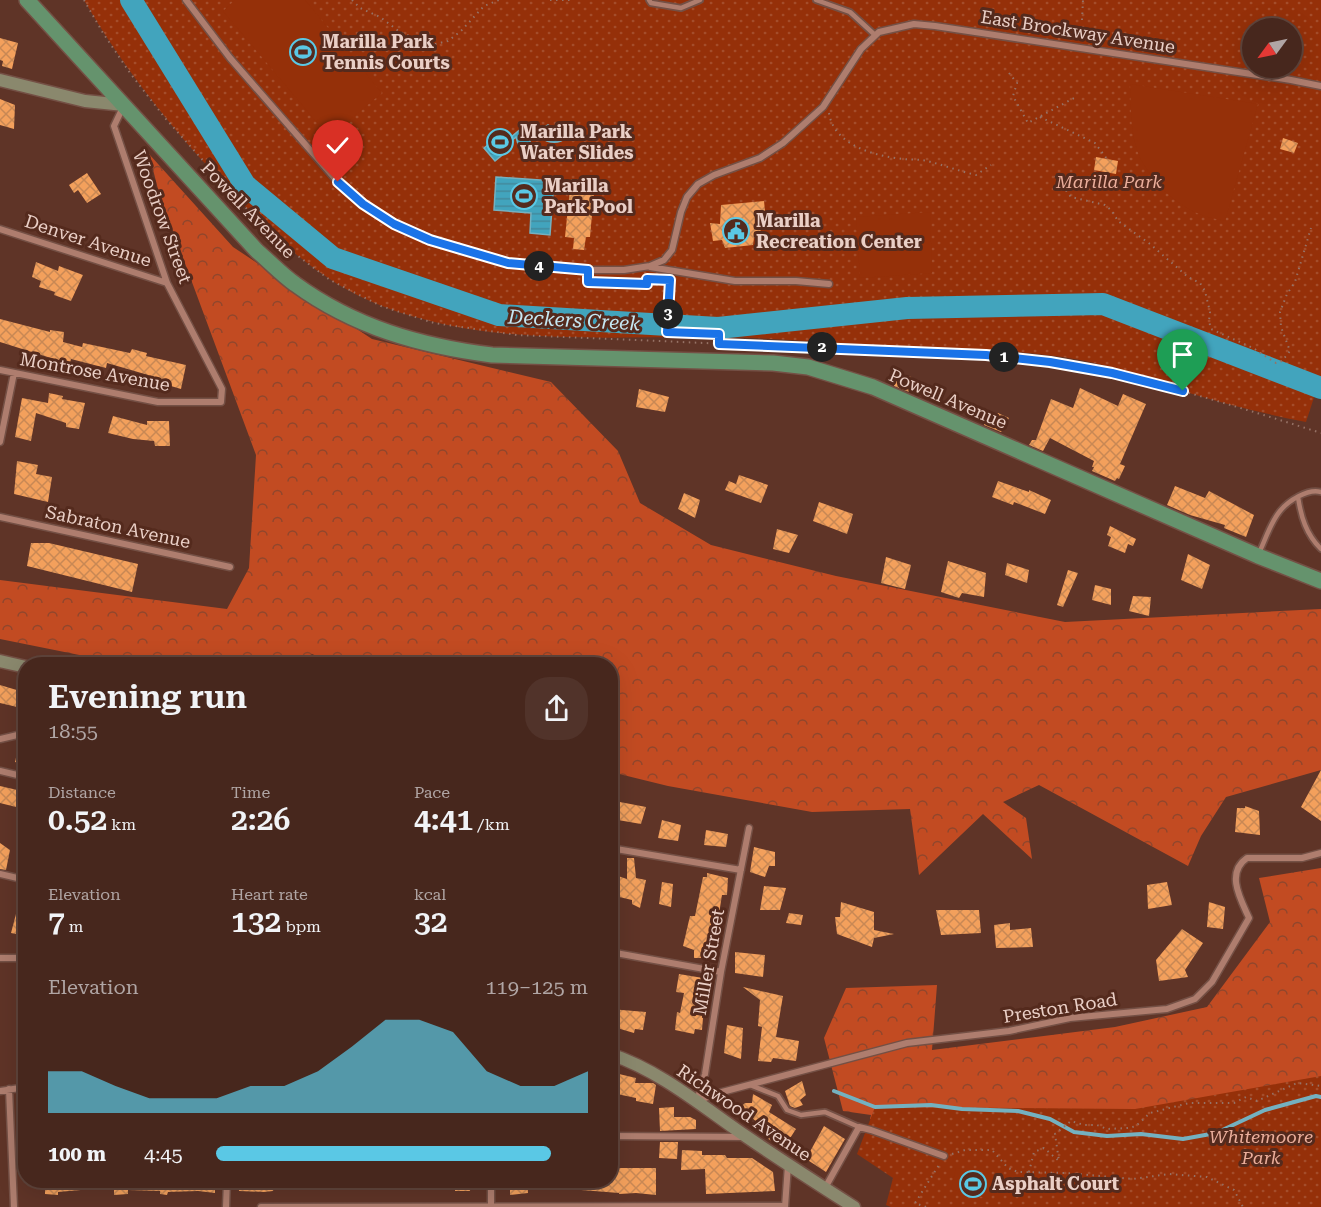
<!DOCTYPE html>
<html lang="en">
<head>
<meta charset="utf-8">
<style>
  body { margin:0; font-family:"Roboto Serif",serif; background:#51332a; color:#f1f3f6; height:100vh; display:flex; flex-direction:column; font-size:22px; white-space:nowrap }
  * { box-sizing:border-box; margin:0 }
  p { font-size:20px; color:#b0a5a4 }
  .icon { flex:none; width:33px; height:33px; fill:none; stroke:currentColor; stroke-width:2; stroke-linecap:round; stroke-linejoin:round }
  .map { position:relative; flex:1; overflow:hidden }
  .details { position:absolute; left:18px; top:657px; width:600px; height:531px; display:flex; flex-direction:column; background:#47271d; border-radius:24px; box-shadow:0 6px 24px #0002,0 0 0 2px #5f443b }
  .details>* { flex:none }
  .needle { width:39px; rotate:237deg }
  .buttons { position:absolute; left:1242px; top:18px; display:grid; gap:12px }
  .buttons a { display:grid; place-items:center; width:60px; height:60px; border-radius:50%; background:#47271d; box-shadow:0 6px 24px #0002,0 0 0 2px #5f443b; font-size:30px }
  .pin { position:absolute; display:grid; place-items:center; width:51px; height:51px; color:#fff; margin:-62px -26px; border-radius:50% 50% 50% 0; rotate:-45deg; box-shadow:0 0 6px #0007 }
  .pin .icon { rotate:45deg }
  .km { position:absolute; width:30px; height:30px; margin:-15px; border-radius:50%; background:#222; color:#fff; font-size:16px; line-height:30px; text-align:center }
  .round { display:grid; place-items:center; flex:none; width:63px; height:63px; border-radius:24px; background:#51332a }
  .summary { display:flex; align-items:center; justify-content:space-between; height:102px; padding:0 30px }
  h1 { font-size:33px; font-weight:600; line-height:45px }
  .stats { display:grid; grid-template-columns:repeat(3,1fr); gap:9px; height:102px; padding:6px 30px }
  .stats div { display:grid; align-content:center }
  .stats b { font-size:30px; font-weight:600 }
  .stats small { font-size:16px; font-weight:400 }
  .stats p { font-size:16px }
  .chart { height:168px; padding:12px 30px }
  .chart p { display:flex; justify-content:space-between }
  .chart svg { width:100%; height:108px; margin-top:6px; fill:#5ac8e5; opacity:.7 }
  ul { padding:0 30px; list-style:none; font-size:20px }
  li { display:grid; grid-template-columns:96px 72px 1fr; align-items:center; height:45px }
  li i { height:15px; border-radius:8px; background:#5ac8e5 }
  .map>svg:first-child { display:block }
  .forest { fill:url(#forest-crowns) }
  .park { fill:url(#park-dots); fill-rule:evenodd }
  .pitch { fill:#953009 }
  .water { fill:url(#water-rules); stroke:#74b1c0; stroke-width:1.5 }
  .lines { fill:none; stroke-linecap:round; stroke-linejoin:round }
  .stream { stroke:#74b1c0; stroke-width:4 }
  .river { stroke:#42a4bd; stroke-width:22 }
  .building { fill:url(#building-cross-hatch) }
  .lane-casing { stroke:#745045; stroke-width:8 }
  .street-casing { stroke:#745045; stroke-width:9 }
  .secondary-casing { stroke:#745045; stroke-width:15 }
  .primary-casing { stroke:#745045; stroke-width:18 }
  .path { stroke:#967266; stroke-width:2; stroke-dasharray:1.5 4.5; stroke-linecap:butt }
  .lane { stroke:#ae7d6e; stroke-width:4.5 }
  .street { stroke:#ae7d6e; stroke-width:6 }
  .secondary { stroke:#8a886d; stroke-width:12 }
  .primary { stroke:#65936d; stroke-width:15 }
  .route-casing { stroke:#fff; stroke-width:12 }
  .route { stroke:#1a73e8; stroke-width:8 }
  .labels { text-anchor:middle; stroke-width:6; stroke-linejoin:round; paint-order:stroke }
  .street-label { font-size:18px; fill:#eacfc6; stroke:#542a1d }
  .poi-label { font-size:18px; font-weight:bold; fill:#eacfc6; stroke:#542a1d; text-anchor:start }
  .park-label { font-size:18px; font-style:italic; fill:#ebae9b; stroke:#542a1d }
  .water-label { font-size:20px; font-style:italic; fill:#c5e7f2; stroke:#542a1d }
</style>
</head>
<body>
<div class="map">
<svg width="1321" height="1207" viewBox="0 0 1321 1207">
  <defs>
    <pattern id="forest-crowns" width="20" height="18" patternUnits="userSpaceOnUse" patternTransform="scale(1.5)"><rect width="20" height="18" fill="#c24b22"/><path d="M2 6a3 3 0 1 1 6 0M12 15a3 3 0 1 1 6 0" fill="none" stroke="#90462c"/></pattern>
    <pattern id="park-dots" width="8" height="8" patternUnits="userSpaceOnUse" patternTransform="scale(1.5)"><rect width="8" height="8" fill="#953009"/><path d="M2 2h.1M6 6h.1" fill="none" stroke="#a44d2b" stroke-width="1.8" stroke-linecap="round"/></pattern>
    <pattern id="water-rules" width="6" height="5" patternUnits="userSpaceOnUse" patternTransform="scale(1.5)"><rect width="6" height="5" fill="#42a4bd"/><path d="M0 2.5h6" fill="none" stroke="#438a9c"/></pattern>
    <pattern id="building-cross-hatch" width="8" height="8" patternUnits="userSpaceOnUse" patternTransform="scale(1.5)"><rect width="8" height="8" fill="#f3a05c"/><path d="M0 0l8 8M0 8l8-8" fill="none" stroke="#c88854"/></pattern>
  </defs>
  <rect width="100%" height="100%" fill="#5f3427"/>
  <path class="forest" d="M149,154L233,247L372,339L551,382L618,451L640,503L711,545L836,576L1065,622L1321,609V770L1226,797L1201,836L1188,866L1039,785L1003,802L1026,818L1032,859L983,814L919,875L910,809L812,812L668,786L611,772L610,664H336L312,654L301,664H124L0,639V580L227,609L249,568L256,455L159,193Z
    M1321,868V1207L870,1119L871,1115L843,1111L824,1038L846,988L937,985L932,1050L1115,1027L1207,1007L1270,922L1259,878Z"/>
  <path class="park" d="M84,0H1321V376L1306,422C1265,414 1225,404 1186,392C1161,385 1138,374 1114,368C1092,362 1068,357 1046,355C1001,349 954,351 909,348C845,344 781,338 716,337C605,336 488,347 382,306C317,281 267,231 221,181C169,125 122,66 84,0ZM1252,28H1292V68H1252Z
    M1321,1076V1207H891L886,1205L893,1178L857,1154L875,1107L1135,1109Z"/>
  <path class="pitch" d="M235,0H305L382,93L329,137L223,11Z
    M1130,84L1258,104L1225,221C1218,219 1210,218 1202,215C1175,205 1147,178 1137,150C1130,129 1131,106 1130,84Z
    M930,212L932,273L860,278L856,217Z
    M956,1168L996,1178L990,1199L951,1189Z"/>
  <path class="water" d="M527,124L542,134L543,128L548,125L563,135L561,141C548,146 539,136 528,129L525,131L531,135L530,142L528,147L522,148L518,144L516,137L508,144L511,148L495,161L484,148L500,135L505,142Z
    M496,177L554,181L550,235L530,233L531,213L494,210Z"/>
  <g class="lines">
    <path class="stream" d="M834,1091L875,1107L931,1105L962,1109L1018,1111L1050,1119L1074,1132L1107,1136L1141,1134L1183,1139L1216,1133L1265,1110L1316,1096L1321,1097"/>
    <path class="river" d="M131,0L245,185L333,258L499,315L718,328L907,308L1103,304L1321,388"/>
  </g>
  <path class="building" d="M0,38L18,43L12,69L2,66L3,61L0,60Z
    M0,99L15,105L14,129L0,125Z
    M1283,138L1298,143L1294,153L1280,149Z
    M1096,157L1118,161L1116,174L1094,170Z
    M87,173L101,194L87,203L78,190L74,193L69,185Z
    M571,179L595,181L590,237H586L584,250L573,249L574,238L565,237Z
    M764,201L765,211L757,212L762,239L754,238L753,245L725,248L722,240L713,241L710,223L720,224L721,205Z
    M36,262L58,271L59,266L83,275L71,301L54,295L55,292L39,287L41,281L32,277Z
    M0,319L50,332V330L64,332L63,342L82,347L83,343L130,353L132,349L147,353L146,356L186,365L181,389L154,381L155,377L107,363L106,368L71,359L70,364L0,342Z
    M909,376L916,380L909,392L894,386L896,378L904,382Z
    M1080,388L1118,406L1123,394L1146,404L1120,464L1125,466L1119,479L1117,478L1115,481L1092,471L1094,467H1092L1094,461L1050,438L1043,451L1029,445L1032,440H1036L1051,399L1073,408Z
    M639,389L669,397L665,412L636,407Z
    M49,393L63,396L62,399L85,403L79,429L66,427V423L36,413L31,441L15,437L22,398L48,403Z
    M998,413L1009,418L1001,432L984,425L990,414L995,418Z
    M113,416L147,425V421H169L170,446H155L154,441L133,439L108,433Z
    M17,461L38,465L36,474L52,477L48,502L14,494Z
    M739,475L768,485L761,503L725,490L729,481L736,484Z
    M998,481L1029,492V490L1051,500L1045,514L1014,502L1013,505L992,497Z
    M1175,486L1205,498L1209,491L1254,515L1246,537L1224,528L1225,525L1190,515L1167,505Z
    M684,493L700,500L695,518L678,509Z
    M819,502L853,514L847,534L813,521Z
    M1110,526L1136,539L1133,546L1128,544L1125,553L1108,546L1111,537L1107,535Z
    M777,529L798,535L789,553L773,549Z
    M31,543H49L138,564L132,592L27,566Z
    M1188,554L1210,565L1202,589L1181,580Z
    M886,557L911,565L905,589L881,583Z
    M948,561L986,573L984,597L962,593L959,598L941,592Z
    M1007,563L1029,570L1027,583L1005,575Z
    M1068,570L1078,573L1063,607L1057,605Z
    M1095,585L1111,589V605L1092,600Z
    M1133,596L1151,597L1149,616L1129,611Z
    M0,685L20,691L17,707L0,703Z
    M26,739V765L15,762L20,740Z
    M1321,770V821L1301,807Z
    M0,786L26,792L24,809L0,803Z
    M620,802L646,807L641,824L618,820Z
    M1245,806L1259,811L1260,835L1235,832L1237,808H1245Z
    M662,820L681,825L678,841L658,838Z
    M706,830L728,834L726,847L704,845Z
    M0,843L10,850L6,870L0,869Z
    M754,847L775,852V866H769L765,877L750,872Z
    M627,858H634L636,878L646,880L640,908L632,904V900L615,896L618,876L627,879Z
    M707,873L728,878L727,895H722L718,920L715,930H711L708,958H694V950L683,946L690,916H695L703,877H707Z
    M662,882L673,884L671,907L659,904Z
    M1167,882L1172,905L1148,909L1147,885Z
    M764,886L786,888L780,910H760Z
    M22,891L26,892V936L11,933Z
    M841,902L874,912V930L894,934L874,938L872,947L837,934L835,917H840Z
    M1209,902L1225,907L1223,929L1207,927Z
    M936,910H979L981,933L941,935Z
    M789,913L803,915L801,925L786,923Z
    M1010,923V930L1031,928L1033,947L996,948L994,925Z
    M1182,929L1203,943L1185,970L1188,977L1159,981L1156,960Z
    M735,952L765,955L763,977L735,973Z
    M679,974L709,979L702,1018H703L702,1030L695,1029L694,1034L675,1030L677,1012L680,1013L684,993L676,992Z
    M743,987L783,996L776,1037L799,1041L796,1061L773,1058L771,1062L758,1061L762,1027L758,1026L760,1000Z
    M610,1009L646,1012L643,1030L635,1029L634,1033L610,1026Z
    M727,1025L743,1028L741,1059L724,1053Z
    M619,1074L636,1078L635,1083H653L656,1085L653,1104L636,1101V1098L617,1094Z
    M802,1081L806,1095L800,1100L803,1105L795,1108L790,1106L785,1091Z
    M753,1094L772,1105L769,1112L796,1129L783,1149L760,1133L761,1125L739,1108L745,1103H752Z
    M674,1107V1117H690L696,1120V1129L660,1131L659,1108Z
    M824,1126L845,1139L826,1172L806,1159Z
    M660,1142H678L677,1159L659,1158Z
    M682,1150L702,1151V1155H725L727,1158H752L773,1172L775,1191L706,1194L705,1169L681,1170Z
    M610,1168H656V1195L636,1193L619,1194V1193L556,1188V1180H610Z
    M43,1180H215V1193L198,1191L168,1192L167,1195L160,1194V1191L128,1190V1194L114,1195V1190L92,1189L58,1192V1195L45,1194V1190H42Z
    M238,1180H276L273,1191L264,1192L239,1191Z
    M304,1180H316L318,1190H304Z
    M372,1180H438V1189L372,1190Z
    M455,1180H471L470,1191H455Z
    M510,1180H527L528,1193L510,1195Z"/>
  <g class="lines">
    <defs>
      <path id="lane" d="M649,0L651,3L681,8L700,0
        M816,0L850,12L875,35
        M1298,497C1301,517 1306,534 1321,549
        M1258,555C1265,541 1270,523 1280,511C1288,501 1308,488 1321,492
        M750,1085L778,1096L787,1110L801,1115L825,1112L859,1127"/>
      <path id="street" d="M186,0L230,58L338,182L363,204L394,224L462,251L508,263L588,270H624L650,266L664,260L672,250L681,212L687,197L698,184L714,175L760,158L783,143L823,107L861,49L879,32L914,24L935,26L1291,80L1321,86
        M0,229L167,283
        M650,267L735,281H796L829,284
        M0,370L158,402H221L222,389L167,283L114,126L124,105
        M0,442L14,373
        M0,517L230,567
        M0,739L26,733
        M0,771L26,777
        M610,848L741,870
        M0,874L26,880
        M610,952L721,972
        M0,958H26
        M9,1089L14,1207
        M0,1091L26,1087
        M697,1101L722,1092L907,1043L1009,1031L1070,1018L1167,1009L1195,999L1212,982L1249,918C1241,900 1225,873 1247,858H1302L1321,853
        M697,1101L705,1074L721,972L749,828
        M610,1136L745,1137
        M825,1188L859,1127L871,1130L944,1156
        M226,1207L227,1180
        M261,1207L785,1206
        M491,1207V1180
        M785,1207L788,1165"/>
      <path id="secondary" d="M0,80L85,101L124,105
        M0,661L26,667
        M610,1054C661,1071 703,1107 747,1137C782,1161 818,1184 854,1207"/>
      <path id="primary" d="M27,0L257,251C270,262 282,275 295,284C354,327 420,346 492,355L773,363L808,367L873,387L1258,556L1321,581"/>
    </defs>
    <use href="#lane" class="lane-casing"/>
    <use href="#street" class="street-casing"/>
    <use href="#secondary" class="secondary-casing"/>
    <use href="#primary" class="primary-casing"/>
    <path class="path" d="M84,0L103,33L130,73L165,118L244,206L286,247L330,280L381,306L434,323L517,335L986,355C1029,359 1071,364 1113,373C1183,390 1252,411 1321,433
      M352,0L360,8L380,17L400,32L431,45L448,41L461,31L484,6L499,0
      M550,0H573
      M1082,20L1083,0
      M1009,73L1017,83L1013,96L1028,123L1076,97
      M829,113C834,146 876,156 903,159C911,160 919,159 927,161C943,165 959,171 976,175L991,165
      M1040,117L1095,143L1107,159
      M1055,176L1071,197L1105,205L1112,211L1118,221L1150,244L1188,277L1200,283L1205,291L1210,312L1209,321L1211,329L1253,348L1276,363L1282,361L1290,351L1281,327L1280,312L1287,294L1295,282L1311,228
      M588,278V282L647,284V279L670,280L667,332L719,334V344
      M952,1154L965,1150H992L1008,1168L1018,1172L1067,1173L1133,1179L1169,1174L1207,1177L1234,1190L1243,1207
      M1029,1172L1034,1152L1044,1148L1059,1161L1055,1134L1071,1121L1084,1125H1097L1107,1129L1129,1128L1136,1126L1150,1113L1189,1103H1234L1246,1097L1257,1101L1297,1083L1321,1086
      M926,1207L915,1203L939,1165"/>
    <use href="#lane" class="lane"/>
    <use href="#street" class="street"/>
    <use href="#secondary" class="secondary"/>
    <use href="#primary" class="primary"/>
  </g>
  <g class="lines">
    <defs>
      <path id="route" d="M338,182L363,204L394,224L430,240L508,263L588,270V282L647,284V279L670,280L667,332L719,334V344L986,355L1050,362L1112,373L1183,391"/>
    </defs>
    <use href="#route" class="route-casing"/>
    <use href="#route" class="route"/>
  </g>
  <defs>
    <symbol id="stadium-ring" viewBox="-11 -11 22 22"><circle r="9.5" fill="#542a1d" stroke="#5ac8e5" stroke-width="1.5"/><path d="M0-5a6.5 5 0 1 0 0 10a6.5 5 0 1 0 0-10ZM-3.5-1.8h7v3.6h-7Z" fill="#5ac8e5"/></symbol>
    <symbol id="civic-ring" viewBox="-11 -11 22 22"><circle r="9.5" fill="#542a1d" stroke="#5ac8e5" stroke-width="1.5"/><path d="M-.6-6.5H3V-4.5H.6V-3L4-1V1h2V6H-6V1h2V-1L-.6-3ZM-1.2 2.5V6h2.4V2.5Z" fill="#5ac8e5"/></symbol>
  </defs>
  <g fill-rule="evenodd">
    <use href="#stadium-ring" x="288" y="37" width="30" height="30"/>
    <use href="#stadium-ring" x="485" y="127" width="30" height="30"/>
    <use href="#stadium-ring" x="509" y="181" width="30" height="30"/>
    <use href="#civic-ring" x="721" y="216" width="30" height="30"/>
    <use href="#stadium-ring" x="958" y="1169" width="30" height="30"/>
  </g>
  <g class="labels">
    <g class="street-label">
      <text transform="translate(1078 32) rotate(9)" y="6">East Brockway Avenue</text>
      <text transform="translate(248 210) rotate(46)" y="6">Powell Avenue</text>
      <text transform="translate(162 217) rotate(70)" y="6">Woodrow Street</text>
      <text transform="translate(88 241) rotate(18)" y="6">Denver Avenue</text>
      <text transform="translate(95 372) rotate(10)" y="6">Montrose Avenue</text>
      <text transform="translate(948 399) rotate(23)" y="6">Powell Avenue</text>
      <text transform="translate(118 527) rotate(12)" y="6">Sabraton Avenue</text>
      <text transform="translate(709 962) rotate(-80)" y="6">Miller Street</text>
      <text transform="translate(1060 1008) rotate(-9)" y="6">Preston Road</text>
      <text transform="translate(744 1113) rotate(34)" y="6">Richwood Avenue</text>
    </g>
    <g class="poi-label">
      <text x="322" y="48">Marilla Park<tspan x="322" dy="21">Tennis Courts</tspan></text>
      <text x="520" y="138">Marilla Park<tspan x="520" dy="21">Water Slides</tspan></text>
      <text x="544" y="192">Marilla<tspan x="544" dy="21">Park Pool</tspan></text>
      <text x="756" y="227">Marilla<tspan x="756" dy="21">Recreation Center</tspan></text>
      <text x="992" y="1190">Asphalt Court</text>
    </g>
    <g class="park-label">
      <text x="1109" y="188">Marilla Park</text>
      <text x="1261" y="1143">Whitemoore<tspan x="1261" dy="21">Park</tspan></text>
    </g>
    <g class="water-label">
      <text transform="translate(574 320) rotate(3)" y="7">Deckers Creek</text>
    </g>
  </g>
</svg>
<div class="buttons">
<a><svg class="needle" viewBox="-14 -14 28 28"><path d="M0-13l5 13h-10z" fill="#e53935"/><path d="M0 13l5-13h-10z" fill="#b0a5a4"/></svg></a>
</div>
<div class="pin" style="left:1183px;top:391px;background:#1e9e55"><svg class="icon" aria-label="arrive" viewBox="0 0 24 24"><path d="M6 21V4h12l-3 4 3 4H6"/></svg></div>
<div class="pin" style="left:338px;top:182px;background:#d93025"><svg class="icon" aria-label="check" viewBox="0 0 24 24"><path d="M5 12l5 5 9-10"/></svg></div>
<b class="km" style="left:1004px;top:357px">1</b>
<b class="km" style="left:822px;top:347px">2</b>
<b class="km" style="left:668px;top:314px">3</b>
<b class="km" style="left:539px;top:266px">4</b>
<section class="details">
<div class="summary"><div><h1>Evening run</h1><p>18:55</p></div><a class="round"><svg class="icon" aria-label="share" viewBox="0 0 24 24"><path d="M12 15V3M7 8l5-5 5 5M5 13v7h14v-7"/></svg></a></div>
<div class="stats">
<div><p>Distance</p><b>0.52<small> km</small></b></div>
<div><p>Time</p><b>2:26</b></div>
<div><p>Pace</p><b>4:41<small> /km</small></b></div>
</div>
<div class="stats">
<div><p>Elevation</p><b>7<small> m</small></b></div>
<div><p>Heart rate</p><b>132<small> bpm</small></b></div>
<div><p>kcal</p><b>32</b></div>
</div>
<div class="chart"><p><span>Elevation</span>119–125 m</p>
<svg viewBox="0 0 160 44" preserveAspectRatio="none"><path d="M0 44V27L10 27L20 33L30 38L40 38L50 38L60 33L70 33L80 27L90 17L100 6L110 6L120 11L130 27L140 33L150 33L160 27V44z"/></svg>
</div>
<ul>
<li><b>100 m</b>4:45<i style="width:90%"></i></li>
</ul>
</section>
</div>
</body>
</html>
